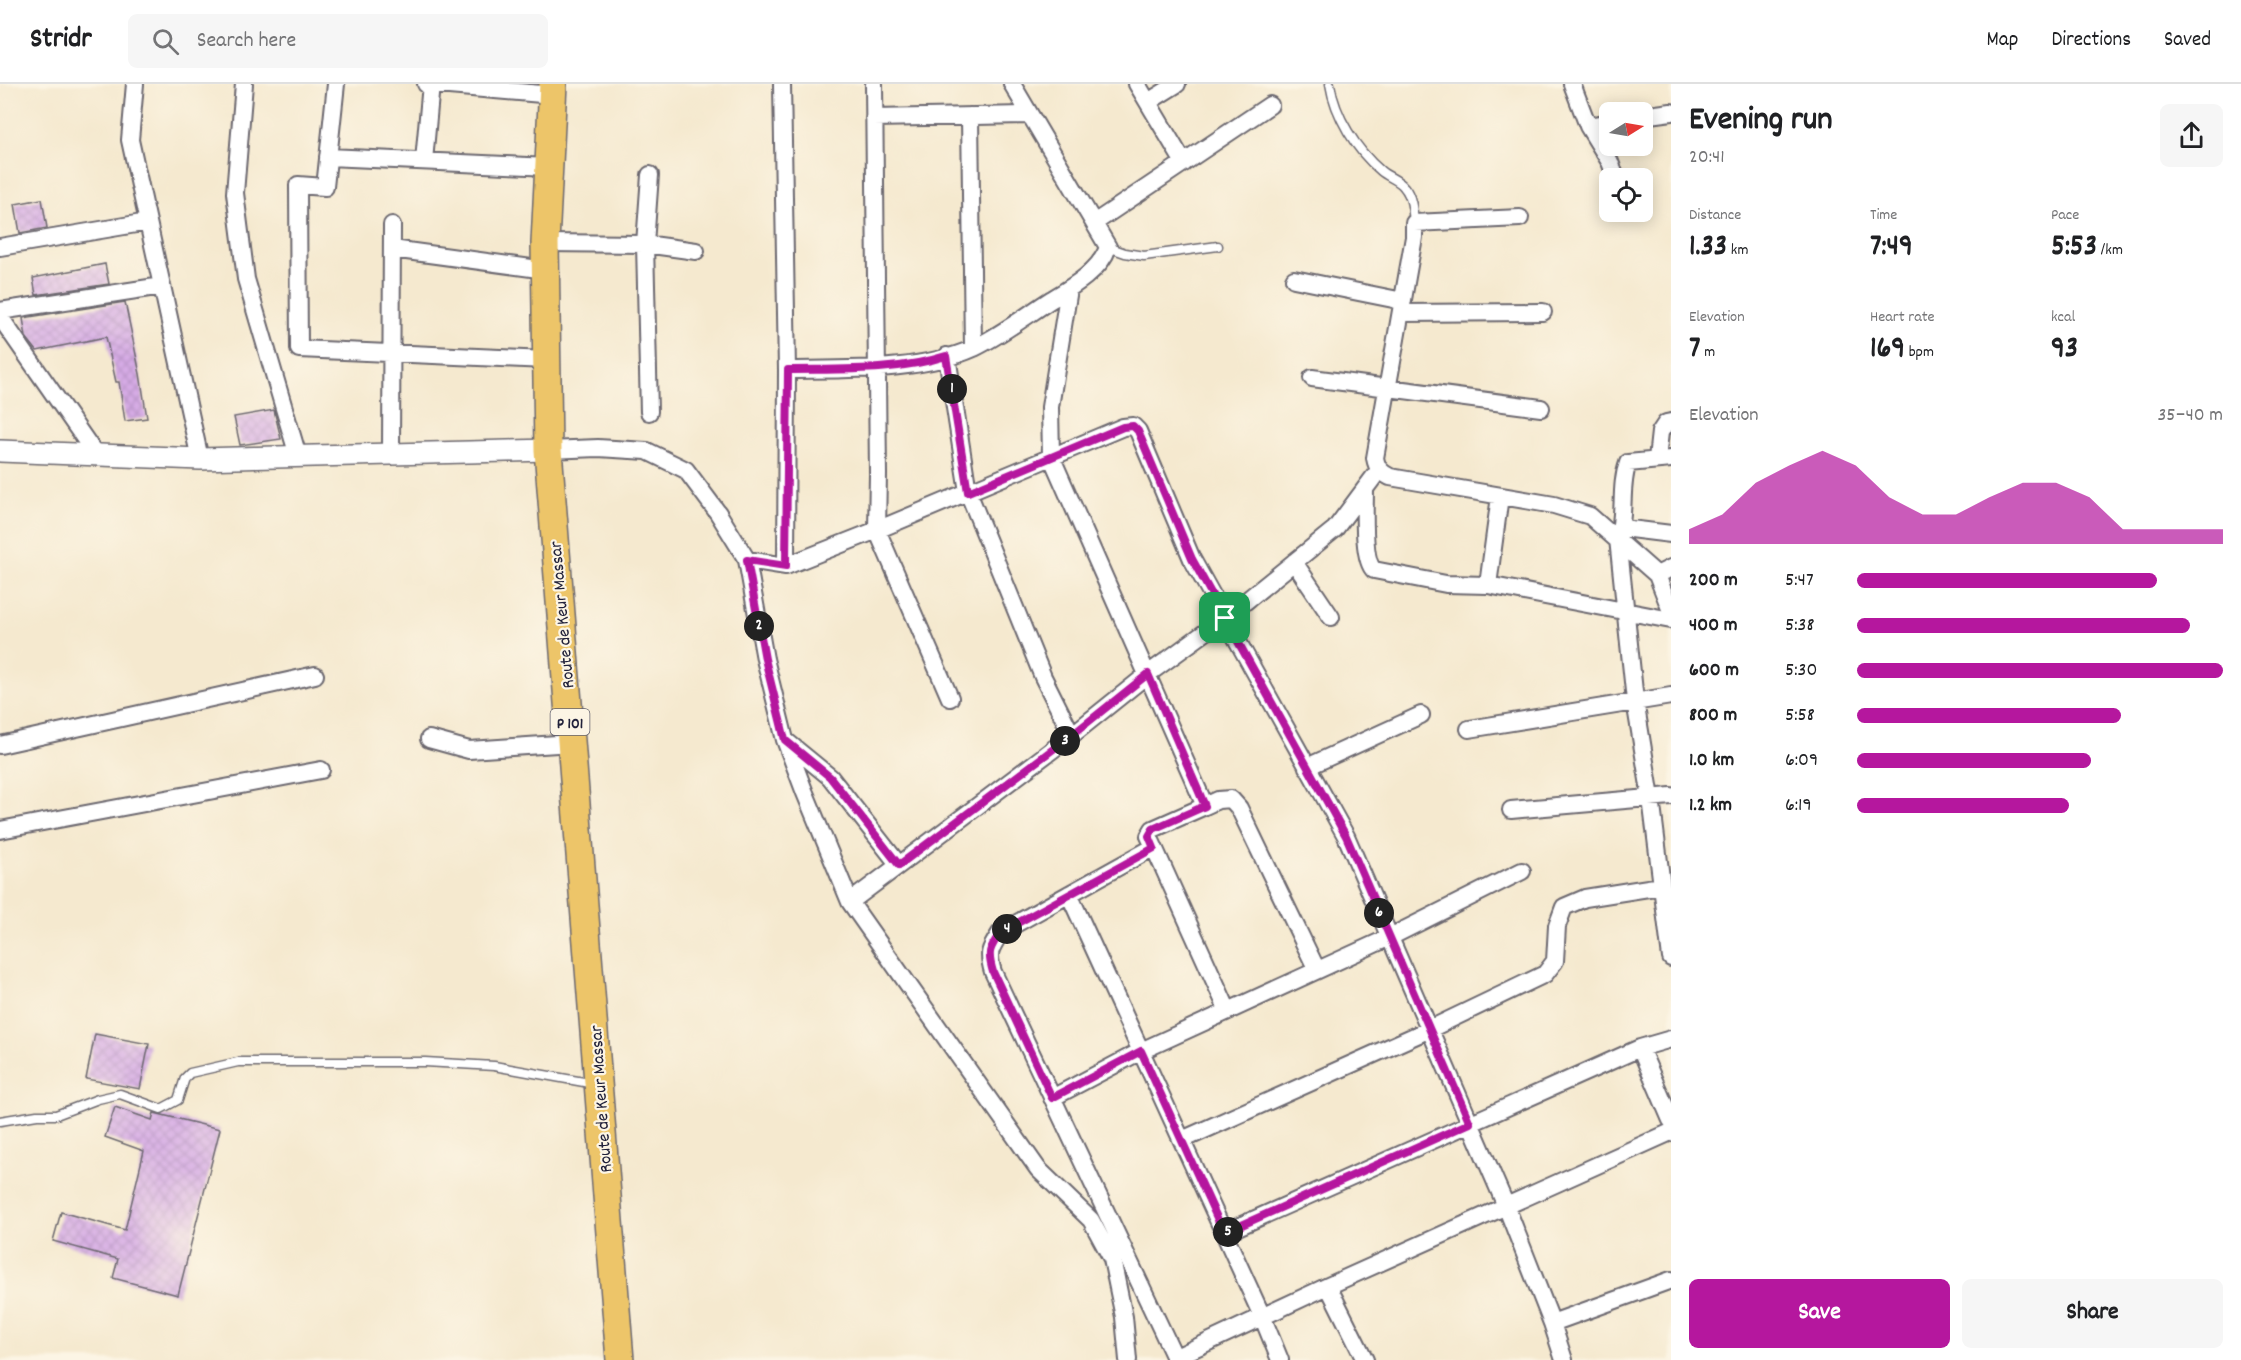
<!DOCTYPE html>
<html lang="en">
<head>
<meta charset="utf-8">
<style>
  body { margin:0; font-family:Dekko,sans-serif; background:#f6f6f6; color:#202124; height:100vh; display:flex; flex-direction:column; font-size:22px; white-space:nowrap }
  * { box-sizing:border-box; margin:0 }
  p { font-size:20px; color:#757577 }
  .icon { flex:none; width:33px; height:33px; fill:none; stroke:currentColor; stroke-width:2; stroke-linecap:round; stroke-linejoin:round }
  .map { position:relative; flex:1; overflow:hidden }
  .panel { display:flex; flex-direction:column; background:#fff; width:570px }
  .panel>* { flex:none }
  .needle { width:39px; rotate:79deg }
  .fabs { position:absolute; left:1599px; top:18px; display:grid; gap:12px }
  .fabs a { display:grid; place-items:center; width:54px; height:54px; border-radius:9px; background:#fff; box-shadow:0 3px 15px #0003; font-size:30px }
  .pin { position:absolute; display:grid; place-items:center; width:51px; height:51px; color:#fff; margin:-26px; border-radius:12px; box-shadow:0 3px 9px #0006 }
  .km { position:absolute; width:30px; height:30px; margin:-15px; border-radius:50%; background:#222; color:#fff; font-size:16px; line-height:30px; text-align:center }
  .round { display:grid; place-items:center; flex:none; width:63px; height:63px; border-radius:9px; background:#f6f6f6 }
  .head { display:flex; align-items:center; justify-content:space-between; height:102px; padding:0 18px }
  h1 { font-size:33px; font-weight:700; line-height:45px }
  .figures { display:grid; grid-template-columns:repeat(3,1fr); gap:9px; height:102px; padding:6px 18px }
  .figures div { display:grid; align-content:center }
  .figures b { font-size:30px; font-weight:700 }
  .figures small { font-size:16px; font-weight:400 }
  .figures p { font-size:16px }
  .chart { height:168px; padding:12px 18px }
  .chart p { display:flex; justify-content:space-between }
  .chart svg { width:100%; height:108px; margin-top:6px; fill:#b5179e; opacity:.7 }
  .button { display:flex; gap:12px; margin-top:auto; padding:12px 18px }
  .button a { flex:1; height:69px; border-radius:9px; background:#b5179e; color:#fff; font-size:24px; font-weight:700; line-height:69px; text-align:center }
  .button a+a { background:#f6f6f6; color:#202124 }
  ul { padding:0 18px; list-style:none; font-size:20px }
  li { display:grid; grid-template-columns:96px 72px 1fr; align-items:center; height:45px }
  li i { height:15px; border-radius:8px; background:#b5179e }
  header { display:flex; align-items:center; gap:36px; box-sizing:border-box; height:84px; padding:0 30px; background:#fff; border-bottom:2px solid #e0e0e0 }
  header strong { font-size:28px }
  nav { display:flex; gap:33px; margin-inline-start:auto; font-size:21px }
  .search { width:420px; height:54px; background:#f6f6f6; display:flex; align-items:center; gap:15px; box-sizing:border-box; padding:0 21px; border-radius:9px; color:#757577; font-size:22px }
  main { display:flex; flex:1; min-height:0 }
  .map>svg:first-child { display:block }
  .building { fill:url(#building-cross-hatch) }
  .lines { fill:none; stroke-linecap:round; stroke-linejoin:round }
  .service-casing { stroke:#6c686f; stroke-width:11 }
  .minor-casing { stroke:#6c686f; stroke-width:20 }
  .tertiary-casing { stroke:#6c686f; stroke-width:24 }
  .primary-casing { stroke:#6c686f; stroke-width:30 }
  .service { stroke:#fff; stroke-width:8 }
  .minor { stroke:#fff; stroke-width:16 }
  .tertiary { stroke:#fff; stroke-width:21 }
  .primary { stroke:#edc569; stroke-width:27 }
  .route-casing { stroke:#fff; stroke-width:12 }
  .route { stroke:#b5179e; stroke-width:8 }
  .labels { text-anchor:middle; stroke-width:4.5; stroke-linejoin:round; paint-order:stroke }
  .shield { fill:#fcf5e5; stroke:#63616e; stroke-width:1.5 }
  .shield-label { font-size:16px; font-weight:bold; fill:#22223b }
  .street-label { font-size:18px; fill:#22223b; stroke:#fcf5e5 }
</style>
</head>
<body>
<header>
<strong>Stridr</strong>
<div class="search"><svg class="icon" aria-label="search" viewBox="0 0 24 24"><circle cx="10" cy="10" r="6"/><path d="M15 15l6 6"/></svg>Search here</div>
<nav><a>Map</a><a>Directions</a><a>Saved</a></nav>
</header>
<main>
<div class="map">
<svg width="1671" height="1276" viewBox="0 0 1671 1276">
  <defs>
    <pattern id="building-cross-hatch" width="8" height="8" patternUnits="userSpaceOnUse" patternTransform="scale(1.5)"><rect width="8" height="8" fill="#d6abe5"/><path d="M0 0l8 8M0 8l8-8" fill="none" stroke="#b793c5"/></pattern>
  </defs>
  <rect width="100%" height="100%" fill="#fcf5e5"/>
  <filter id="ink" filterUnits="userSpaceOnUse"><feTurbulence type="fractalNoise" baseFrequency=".0167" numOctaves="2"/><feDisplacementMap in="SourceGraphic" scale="12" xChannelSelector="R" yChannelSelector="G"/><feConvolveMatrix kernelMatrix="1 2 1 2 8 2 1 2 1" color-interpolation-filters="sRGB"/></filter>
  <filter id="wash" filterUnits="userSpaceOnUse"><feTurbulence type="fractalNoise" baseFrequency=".008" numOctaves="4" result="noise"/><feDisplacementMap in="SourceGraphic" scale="24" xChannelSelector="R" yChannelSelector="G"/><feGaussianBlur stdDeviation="1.35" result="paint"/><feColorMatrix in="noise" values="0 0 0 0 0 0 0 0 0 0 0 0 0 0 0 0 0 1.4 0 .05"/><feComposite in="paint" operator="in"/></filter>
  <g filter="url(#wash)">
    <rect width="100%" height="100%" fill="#f5e9cf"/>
    <g id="blocks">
      <path class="building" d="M42,115L47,144L20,149L15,120Z
        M105,180L109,200L36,211L33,194Z
        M125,218L140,290L147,334L125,337L119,298H116L106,253L37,267L26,253L23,234Z
        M274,326L281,355L240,361L234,333Z
        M95,950L149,960L140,1005L86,995Z
        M115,1023L152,1036L154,1029L220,1045L178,1211L113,1194L118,1175L53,1157L61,1128L125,1146L144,1067L105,1053Z"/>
    </g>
  </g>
  <g filter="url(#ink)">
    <use href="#blocks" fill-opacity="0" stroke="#6c686f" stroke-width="1.5"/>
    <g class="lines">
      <defs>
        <path id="service" d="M1330,0C1335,32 1356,66 1381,87C1388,93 1399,96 1404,103C1412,112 1413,127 1414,139
          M1108,163L1125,169L1144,172L1218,162
          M0,1037L37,1031H56L98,1015L120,1010L161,1025L178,1016L185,994L190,989L238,978H425L494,982L595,1000"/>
        <path id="minor" d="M135,0L130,56L200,375
          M244,0L235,109L246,195L298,372
          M336,0L325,103L298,101L299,265L547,276
          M426,0L553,11
          M782,0L787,286L786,482
          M874,0L878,390L877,446L950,614
          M1137,0L1184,79
          M1572,0L1588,42L1610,78L1616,94
          M1148,18L1177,0
          M970,32L973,264
          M1642,32L1671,28
          M874,34L1029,31
          M1588,42L1610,38
          M328,73L549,83
          M424,77L431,0
          M1520,134L1414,139V153L1375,374C1377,385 1381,388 1390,393L1554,421L1590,432L1657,491L1671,484
          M1094,139L1270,21
          M545,159L645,160L696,167
          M0,163L148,138
          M392,165L546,186
          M1294,195L1403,217
          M1069,205L1050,323L1051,372L1205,722L1218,716L1231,715L1239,724L1317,886
          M0,227L162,202
          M1401,229L1543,228
          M0,233L96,371
          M947,272L968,408L1043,593L1072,651
          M787,286C845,285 921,288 974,264C1001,251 1027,231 1052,215C1072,203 1101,186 1108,163L1012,0
          M1312,294L1541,324
          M649,328L645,160L650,91
          M548,366L598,364L647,367L686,386L718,429L747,476L786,482L877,446L1123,343L1133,342L1138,347L1192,475L1346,752L1506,1122L1552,1239L1564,1276
          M391,370L392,141
          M1657,375L1660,348L1666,339L1671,338
          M1671,375L1628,379C1619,403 1626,430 1618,455L1635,617L1651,714L1671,874
          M1365,405C1365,422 1362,476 1374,486L1446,500L1488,501L1671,536
          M1622,444L1671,450
          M747,476L765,575L785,656L805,709L850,818L1038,1085L1091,1136L1112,1175L1124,1233L1128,1276
          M1294,478L1331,533
          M1657,491L1671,527
          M1488,501L1500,412
          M1469,645L1671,612
          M429,655L469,666L572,659
          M786,657L830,693L899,781
          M0,661L315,591
          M1307,683L1421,631
          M1205,722L1153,745L1149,752L1228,927
          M1511,726L1671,712
          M0,746L321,686
          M1154,763L1001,848C990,865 987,868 993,888L1176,1276
          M1069,810L1262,1232L1280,1276
          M850,818L1072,651L1148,590L1225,534L1335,445L1379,386
          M1640,964L1671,1036
          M1052,1014L1141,967L1390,853L1522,787
          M1182,1056L1430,945L1545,890L1555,877L1557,842L1564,823L1585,814L1661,802
          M1224,1149L1640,964L1671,955
          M1328,1202L1365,1276
          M1552,1239L1671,1196
          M1174,1274L1328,1202L1671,1048"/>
        <path id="tertiary" d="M0,367L200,375L548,366"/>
        <path id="primary" d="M553,0L545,159L548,366L620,1276"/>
      </defs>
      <use href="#service" class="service-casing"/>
      <use href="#minor" class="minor-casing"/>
      <use href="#tertiary" class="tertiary-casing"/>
      <use href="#primary" class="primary-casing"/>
      <use href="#service" class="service"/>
      <use href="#minor" class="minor"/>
      <use href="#tertiary" class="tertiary"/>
      <use href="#primary" class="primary"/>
    </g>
  </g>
  <g class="lines" filter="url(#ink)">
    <defs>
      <path id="route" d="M946,272L968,408L1123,343L1133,342L1138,347L1192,475L1346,752L1470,1039L1224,1149L1141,967L1052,1014L993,888C987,868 989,865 1001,848L1154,764L1149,752L1153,745L1205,722L1148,590L1072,651L899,781L830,693L785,656L765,575L747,476L786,482L788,286C840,285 896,288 946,272Z"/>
    </defs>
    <use href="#route" class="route-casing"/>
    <use href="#route" class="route"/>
  </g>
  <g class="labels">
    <rect class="shield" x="550.5" y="625" width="39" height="26" rx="4.5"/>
    <g class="shield-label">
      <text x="570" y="644">P 101</text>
    </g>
    <g class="street-label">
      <text transform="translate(561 531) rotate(-95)" y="6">Route de Keur Massar</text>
      <text transform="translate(600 1015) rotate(-94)" y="6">Route de Keur Massar</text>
    </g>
  </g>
</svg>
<div class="fabs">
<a><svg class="needle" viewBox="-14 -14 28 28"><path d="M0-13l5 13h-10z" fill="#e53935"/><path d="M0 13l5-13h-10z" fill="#757577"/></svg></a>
<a><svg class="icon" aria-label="locate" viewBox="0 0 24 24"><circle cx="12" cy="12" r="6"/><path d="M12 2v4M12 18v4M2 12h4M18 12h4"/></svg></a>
</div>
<div class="pin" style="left:1225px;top:534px;background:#1e9e55"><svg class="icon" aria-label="arrive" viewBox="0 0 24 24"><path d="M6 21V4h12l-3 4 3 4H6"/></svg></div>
<b class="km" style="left:952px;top:305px">1</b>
<b class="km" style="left:759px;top:542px">2</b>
<b class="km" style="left:1065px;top:657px">3</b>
<b class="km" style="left:1007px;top:845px">4</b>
<b class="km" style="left:1228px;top:1148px">5</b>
<b class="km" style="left:1379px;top:829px">6</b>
</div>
<section class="panel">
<div class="head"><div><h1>Evening run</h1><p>20:41</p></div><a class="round"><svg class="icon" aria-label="share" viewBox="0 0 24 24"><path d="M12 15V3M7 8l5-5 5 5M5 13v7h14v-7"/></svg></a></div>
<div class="figures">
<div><p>Distance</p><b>1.33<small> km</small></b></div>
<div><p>Time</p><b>7:49</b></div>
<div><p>Pace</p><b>5:53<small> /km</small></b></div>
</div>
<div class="figures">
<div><p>Elevation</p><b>7<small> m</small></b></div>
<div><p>Heart rate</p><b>169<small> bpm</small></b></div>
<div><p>kcal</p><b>93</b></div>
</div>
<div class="chart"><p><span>Elevation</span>35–40 m</p>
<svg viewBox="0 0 160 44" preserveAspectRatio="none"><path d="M0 44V38L10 32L20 19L30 12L40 6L50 12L60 25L70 32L80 32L90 25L100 19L110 19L120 25L130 38L140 38L150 38L160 38V44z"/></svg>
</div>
<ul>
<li><b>200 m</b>5:47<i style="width:82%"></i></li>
<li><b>400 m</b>5:38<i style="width:91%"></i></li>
<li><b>600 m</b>5:30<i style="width:100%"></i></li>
<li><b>800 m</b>5:58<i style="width:72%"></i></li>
<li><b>1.0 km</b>6:09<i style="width:64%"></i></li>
<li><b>1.2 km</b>6:19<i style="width:58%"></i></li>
</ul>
<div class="button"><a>Save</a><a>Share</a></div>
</section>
</main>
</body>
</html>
